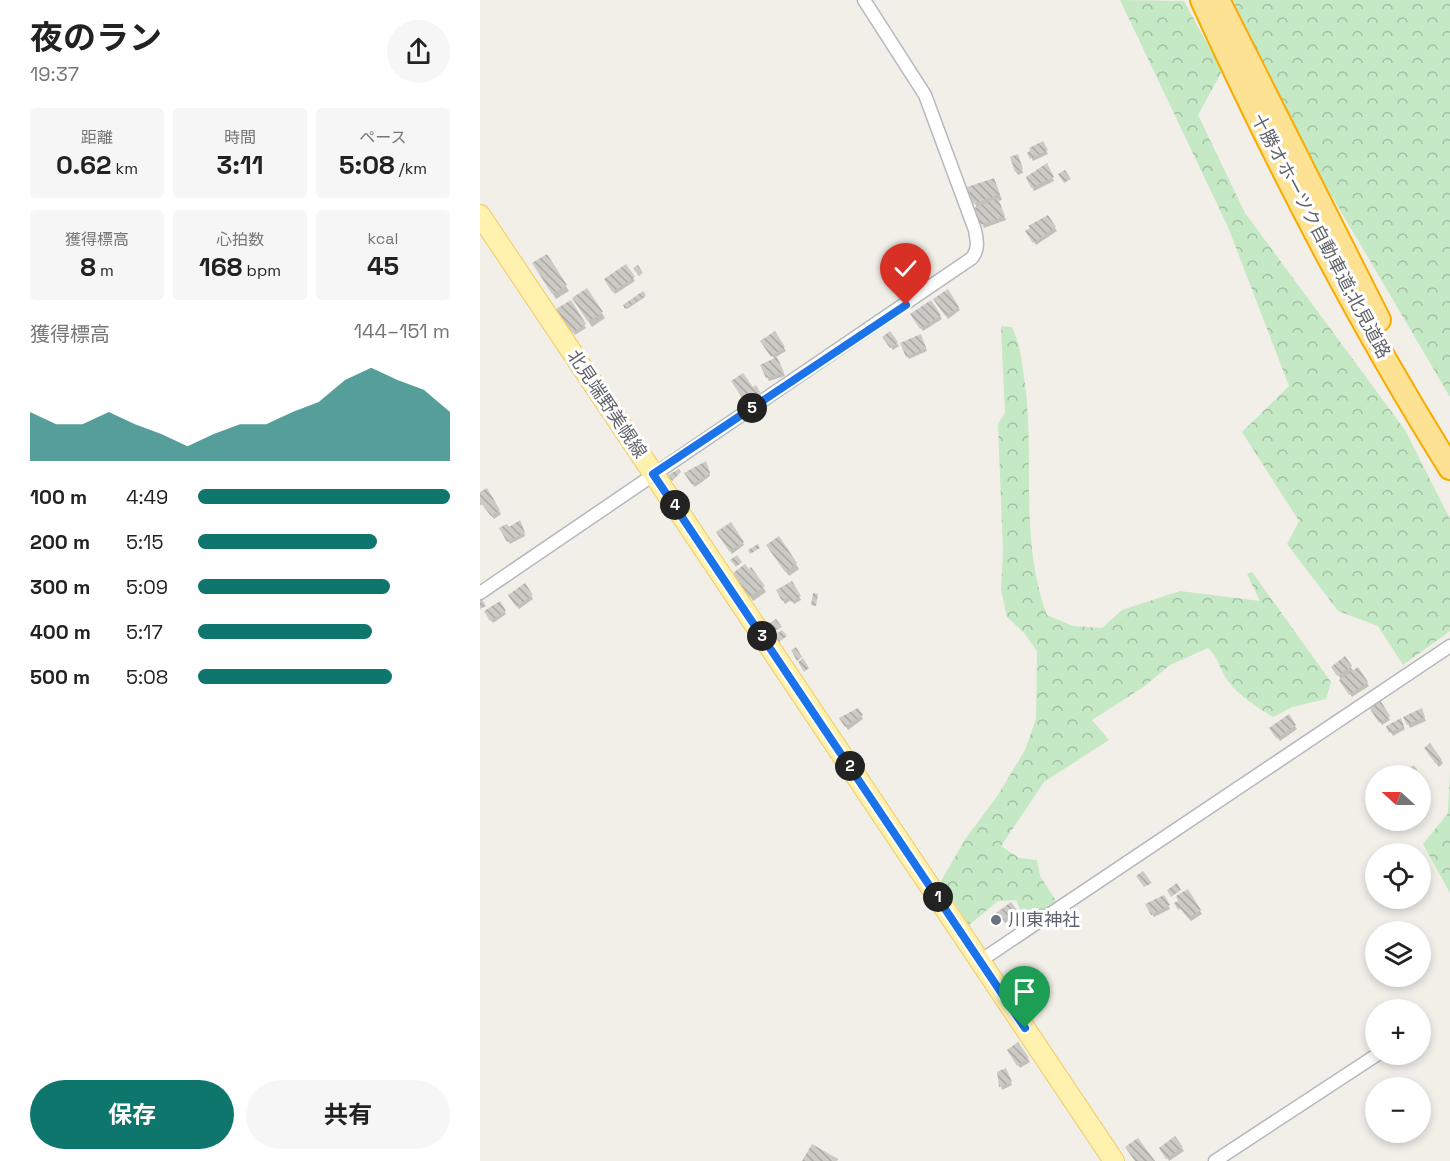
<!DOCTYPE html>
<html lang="ja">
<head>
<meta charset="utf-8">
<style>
  body { margin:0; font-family:"Space Grotesk","Noto Sans JP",sans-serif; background:#f6f6f6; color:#222; height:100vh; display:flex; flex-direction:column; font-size:22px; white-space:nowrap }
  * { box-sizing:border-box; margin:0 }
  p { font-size:20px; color:#767676 }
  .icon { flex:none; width:33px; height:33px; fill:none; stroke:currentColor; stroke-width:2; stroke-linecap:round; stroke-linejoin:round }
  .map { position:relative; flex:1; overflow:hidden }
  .drawer { display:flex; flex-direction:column; background:#fff; width:480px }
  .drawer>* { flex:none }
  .needle { width:39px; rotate:291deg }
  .buttons { position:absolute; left:885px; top:765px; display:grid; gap:12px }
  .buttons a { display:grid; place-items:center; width:66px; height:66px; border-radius:50%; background:#fff; box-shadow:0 3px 9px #0003; font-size:30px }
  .pin { position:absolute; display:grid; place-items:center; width:51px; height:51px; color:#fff; margin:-62px -26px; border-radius:50% 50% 50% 0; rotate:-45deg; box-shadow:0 0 6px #0007 }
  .pin .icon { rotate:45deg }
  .km { position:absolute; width:30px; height:30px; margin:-15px; border-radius:50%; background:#222; color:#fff; font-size:16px; line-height:30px; text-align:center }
  .round { display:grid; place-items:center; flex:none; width:63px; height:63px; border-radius:32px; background:#f6f6f6 }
  .head { display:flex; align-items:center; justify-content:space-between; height:102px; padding:0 30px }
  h1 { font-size:33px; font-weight:700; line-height:45px }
  .figures { display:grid; grid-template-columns:repeat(3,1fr); gap:9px; height:102px; padding:6px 30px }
  .figures div { display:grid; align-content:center; border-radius:6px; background:#f6f6f6; text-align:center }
  .figures b { font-size:26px; font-weight:700 }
  .figures small { font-size:16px; font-weight:400 }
  .figures p { font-size:16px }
  .chart { height:168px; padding:12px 30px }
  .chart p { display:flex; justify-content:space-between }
  .chart svg { width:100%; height:108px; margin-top:6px; fill:#0f766e; opacity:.7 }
  .primary-button { display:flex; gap:12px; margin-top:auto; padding:12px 30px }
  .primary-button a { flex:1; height:69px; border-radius:36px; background:#0f766e; color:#fff; font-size:24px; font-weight:700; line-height:69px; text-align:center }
  .primary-button a+a { background:#f6f6f6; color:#222 }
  ul { padding:0 30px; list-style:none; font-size:20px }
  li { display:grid; grid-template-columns:96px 72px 1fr; align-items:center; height:45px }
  li i { height:15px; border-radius:8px; background:#0f766e }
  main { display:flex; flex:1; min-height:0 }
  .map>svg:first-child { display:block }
  .forest { fill:url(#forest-crowns) }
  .shadow { fill:#0003 }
  .building { fill:url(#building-back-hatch) }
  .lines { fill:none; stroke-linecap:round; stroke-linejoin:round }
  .street-casing { stroke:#b5b8bc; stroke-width:15 }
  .primary-casing { stroke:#f2c960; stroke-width:22 }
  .highway-casing { stroke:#f9ab00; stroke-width:26 }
  .street { stroke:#fff; stroke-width:12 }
  .primary { stroke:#fff2af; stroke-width:20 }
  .highway { stroke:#fde293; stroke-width:22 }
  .route-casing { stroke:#fff; stroke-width:12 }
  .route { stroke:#1a73e8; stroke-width:8 }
  .worship-dot { fill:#6b7280; stroke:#fff; stroke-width:2 }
  .labels { text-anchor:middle; stroke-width:6; stroke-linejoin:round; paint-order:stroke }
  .street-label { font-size:18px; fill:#5f6368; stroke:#fff }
  .worship-label { font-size:18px; fill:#5b616d; stroke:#fff; text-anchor:start }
</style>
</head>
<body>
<main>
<section class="drawer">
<div class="head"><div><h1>夜のラン</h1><p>19:37</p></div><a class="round"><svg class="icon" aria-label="share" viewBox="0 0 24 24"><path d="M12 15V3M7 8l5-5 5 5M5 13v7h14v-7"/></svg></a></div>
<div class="figures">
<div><p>距離</p><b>0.62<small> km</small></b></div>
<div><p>時間</p><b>3:11</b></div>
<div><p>ペース</p><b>5:08<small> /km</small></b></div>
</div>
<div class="figures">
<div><p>獲得標高</p><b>8<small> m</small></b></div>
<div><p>心拍数</p><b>168<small> bpm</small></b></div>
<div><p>kcal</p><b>45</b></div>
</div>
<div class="chart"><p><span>獲得標高</span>144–151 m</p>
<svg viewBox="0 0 160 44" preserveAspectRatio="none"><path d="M0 44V24L10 29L20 29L30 24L40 29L50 33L60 38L70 33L80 29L90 29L100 24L110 20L120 11L130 6L140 11L150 15L160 24V44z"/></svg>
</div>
<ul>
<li><b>100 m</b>4:49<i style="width:100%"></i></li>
<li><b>200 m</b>5:15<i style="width:71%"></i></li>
<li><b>300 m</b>5:09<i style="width:76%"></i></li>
<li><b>400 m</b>5:17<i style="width:69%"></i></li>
<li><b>500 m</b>5:08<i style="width:77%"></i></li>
</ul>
<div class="primary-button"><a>保存</a><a>共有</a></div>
</section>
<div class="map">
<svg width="970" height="1161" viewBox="0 0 970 1161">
  <defs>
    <pattern id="forest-crowns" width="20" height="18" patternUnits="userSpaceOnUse" patternTransform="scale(1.5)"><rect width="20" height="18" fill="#c5e8c5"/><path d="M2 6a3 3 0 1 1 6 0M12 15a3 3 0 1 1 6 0" fill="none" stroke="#a3c0a4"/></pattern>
    <pattern id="building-back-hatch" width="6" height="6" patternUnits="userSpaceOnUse" patternTransform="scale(1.5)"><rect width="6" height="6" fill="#cccac5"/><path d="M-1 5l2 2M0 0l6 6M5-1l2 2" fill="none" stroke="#a9a8a4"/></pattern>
  </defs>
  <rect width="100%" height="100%" fill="#f1efe8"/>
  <path class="forest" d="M640,0L704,1L742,71L718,115L765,213L925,430L970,519V631L923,665L898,626L858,611L807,544L819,521L762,432L809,386L748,227Z
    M753,0H970V397L799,106Z
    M521,326L532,327C541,346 542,364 545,384C555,461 539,541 567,615L593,626L622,628L642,610L700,591L780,601L767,574L772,572L851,682L846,699L812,707L793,717C778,708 758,695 748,681C739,669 740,660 728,648L690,665L662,688L612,720L629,740L564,782L521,846L539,858L557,860L560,876L576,901L547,925L536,900L518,901L489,925L461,881L486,838L518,795L545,750L556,719L557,651L544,633L527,617L521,590L523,552L518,424L525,413Z
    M970,771V893L943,844L968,813Z"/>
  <path class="shadow" d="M563,143L568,154L553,161L549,153Z
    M539,159L543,173L538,175L536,172Z
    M566,165L574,181L554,191L548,177Z
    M514,179L522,200L518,201L526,220L504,228L495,203Z
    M567,217L577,231L556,245L547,232Z
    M67,256L89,291L76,299L54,263Z
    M146,267L155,281L135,294L126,280Z
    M107,290L125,318L112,327L94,298Z
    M467,291L480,310L468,319L455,299Z
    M163,293L165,297L147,309L145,306Z
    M90,302L106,328L95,335L78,309Z
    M451,302L462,319L443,331L432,314Z
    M294,333L306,351L296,357L305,376L289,381L282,366L295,360L282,341Z
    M410,333L419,346L413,350L404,337Z
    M442,339L447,351L429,359L427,356Z
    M253,382L273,389L276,387L281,396L268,405Z
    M227,466L230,476L215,487L206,474Z
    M6,490L21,514L14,519L0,502V494Z
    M251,524L264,545L252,554L238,532Z
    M42,525L45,536L30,544L21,528Z
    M299,538L319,569L309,576L291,551Z
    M258,579L283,587L286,592L273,601Z
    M312,583L321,600L314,604L311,600L305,604L298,591Z
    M44,585L53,599L39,609L30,595Z
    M19,603L26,614L13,623L6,612Z
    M865,658L874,672L878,669L889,686L872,697L853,667Z
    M899,702L910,720L902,725L891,707Z
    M377,710L383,719L368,730L361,719Z
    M941,710L946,721L930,728L925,717Z
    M808,716L817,729L800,741L791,728Z
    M920,720L925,729L913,736L908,727Z
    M947,752L961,760L963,763L959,767Z
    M708,891L722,914L711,921L696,904Z
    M684,897L690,909L674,917L667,905Z
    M531,904L538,914L525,923L518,913Z
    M538,1044L550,1062L540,1068L529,1050Z
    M518,1073H527L532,1085L522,1090Z
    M924,1132H932L933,1133L927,1137Z
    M695,1138L704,1151L689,1161L681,1148Z"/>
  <path class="building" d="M563,141L568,150L550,159L547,153L550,151L549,148Z
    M538,154L543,169L535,172L530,157Z
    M567,163L574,177L551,188L546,177Z
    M585,170L591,179L584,183L578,174Z
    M514,178L520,194L493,204L487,187Z
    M518,198L525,216L500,225L494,208Z
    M568,215L576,227L553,243L545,231L550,228L548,226Z
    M67,254L87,285L72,294L52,263Z
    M146,264L155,277L132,292L124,279Z
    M158,265L163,273L159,276L153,268Z
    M107,288L123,312L108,322L92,298Z
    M468,289L479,307L465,316L453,299Z
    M163,291L166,295L145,309L143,305Z
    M91,300L106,324L92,333L76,309Z
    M451,300L461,315L440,329L430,314Z
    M295,331L305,347L291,357L280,341Z
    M410,331L418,342L410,348L402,337Z
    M441,334L446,348L426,357L420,343Z
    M297,357L304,372L286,378L280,365Z
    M263,373L273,387L276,385L280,392L265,402L251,381Z
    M226,461L230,473L212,485L204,473Z
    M199,469L201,472L192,481L188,475Z
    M7,488L20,510L11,516L2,504L0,505V492Z
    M40,520L45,533L27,542L19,528L27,524L29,527Z
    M251,522L264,542L249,551L236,532Z
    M299,536L317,563L305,572L286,545Z
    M278,544L280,548L270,554L268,550Z
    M257,555L262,562L256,567L250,560Z
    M265,564L269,569L271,567L285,586L269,597L253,573Z
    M312,581L321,596L311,602L308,598L302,601L296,590Z
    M45,583L53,595L36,607L28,595Z
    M333,593L338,594L336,606L331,605Z
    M2,599L6,606L0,609V600Z
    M20,601L26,611L10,621L4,611Z
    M296,619L302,627L293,632L288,624Z
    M302,630L307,636L299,642L295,635Z
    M316,647L322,657L317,661L311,650Z
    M865,656L872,666L857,676L851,667Z
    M323,658L329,668L324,672L318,662Z
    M878,667L888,682L869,695L859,680Z
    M900,700L910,716L899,723L889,707Z
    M378,708L383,715L365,727L359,718Z
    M942,708L945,717L927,725L923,717Z
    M809,714L816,725L797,739L789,728Z
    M921,718L924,726L909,733L906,726Z
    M950,743L962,760L956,764L944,748Z
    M934,765L941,776H919Z
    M663,871L672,883L664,887L656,876Z
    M697,883L701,890L691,897L687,890Z
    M708,889L721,910L708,918L701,908L698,910L694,903L698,901L696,896Z
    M684,895L690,905L671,915L665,904Z
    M531,902L537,910L522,921L516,913Z
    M538,1042L549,1058L537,1066L527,1050Z
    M526,1068L532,1082L519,1087L517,1072Z
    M695,1136L703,1147L686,1159L679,1148Z
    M658,1138L675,1161H655L645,1147Z
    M332,1144L358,1159L357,1161H322Z"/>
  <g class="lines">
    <defs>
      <path id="street" d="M0,593L492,258C499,249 497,241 495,230L445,95L384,0
        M500,961L970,646
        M940,1027L941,1026
        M735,1161L898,1054"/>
      <path id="primary" d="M0,215L634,1161"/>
      <path id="highway" d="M722,0C795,160 876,318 970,468
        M738,0L899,320"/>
    </defs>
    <use href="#street" class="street-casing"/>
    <use href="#primary" class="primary-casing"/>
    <use href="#highway" class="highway-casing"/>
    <use href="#street" class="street"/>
    <use href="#primary" class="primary"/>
    <use href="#highway" class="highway"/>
  </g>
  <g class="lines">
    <defs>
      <path id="route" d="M426,305L173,474L545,1028"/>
    </defs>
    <use href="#route" class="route-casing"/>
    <use href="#route" class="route"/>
  </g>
  <circle class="worship-dot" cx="516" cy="920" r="6"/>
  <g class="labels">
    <g class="street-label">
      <text transform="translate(841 236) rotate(62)" y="6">十勝オホーツク自動車道;北見道路</text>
      <text transform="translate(127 404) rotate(56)" y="6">北見端野美幌線</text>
    </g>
    <g class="worship-label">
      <text x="528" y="926">川東神社</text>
    </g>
  </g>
</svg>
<div class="buttons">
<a><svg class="needle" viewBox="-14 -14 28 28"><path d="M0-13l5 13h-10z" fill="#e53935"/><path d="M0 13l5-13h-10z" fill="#767676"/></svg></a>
<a><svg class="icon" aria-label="locate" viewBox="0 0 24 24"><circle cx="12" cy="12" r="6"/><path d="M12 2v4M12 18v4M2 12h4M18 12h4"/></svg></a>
<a><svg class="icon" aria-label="layers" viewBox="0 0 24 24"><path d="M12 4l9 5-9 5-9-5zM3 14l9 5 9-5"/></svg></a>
<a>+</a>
<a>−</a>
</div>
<div class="pin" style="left:545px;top:1028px;background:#1e9e55"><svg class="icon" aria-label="arrive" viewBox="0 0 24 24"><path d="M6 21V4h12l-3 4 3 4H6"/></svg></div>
<div class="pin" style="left:426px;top:305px;background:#d93025"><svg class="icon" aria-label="check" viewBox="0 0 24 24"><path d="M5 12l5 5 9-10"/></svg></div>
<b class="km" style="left:458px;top:897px">1</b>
<b class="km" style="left:370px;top:766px">2</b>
<b class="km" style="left:282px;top:636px">3</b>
<b class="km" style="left:195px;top:505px">4</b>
<b class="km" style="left:272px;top:408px">5</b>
</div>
</main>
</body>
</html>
